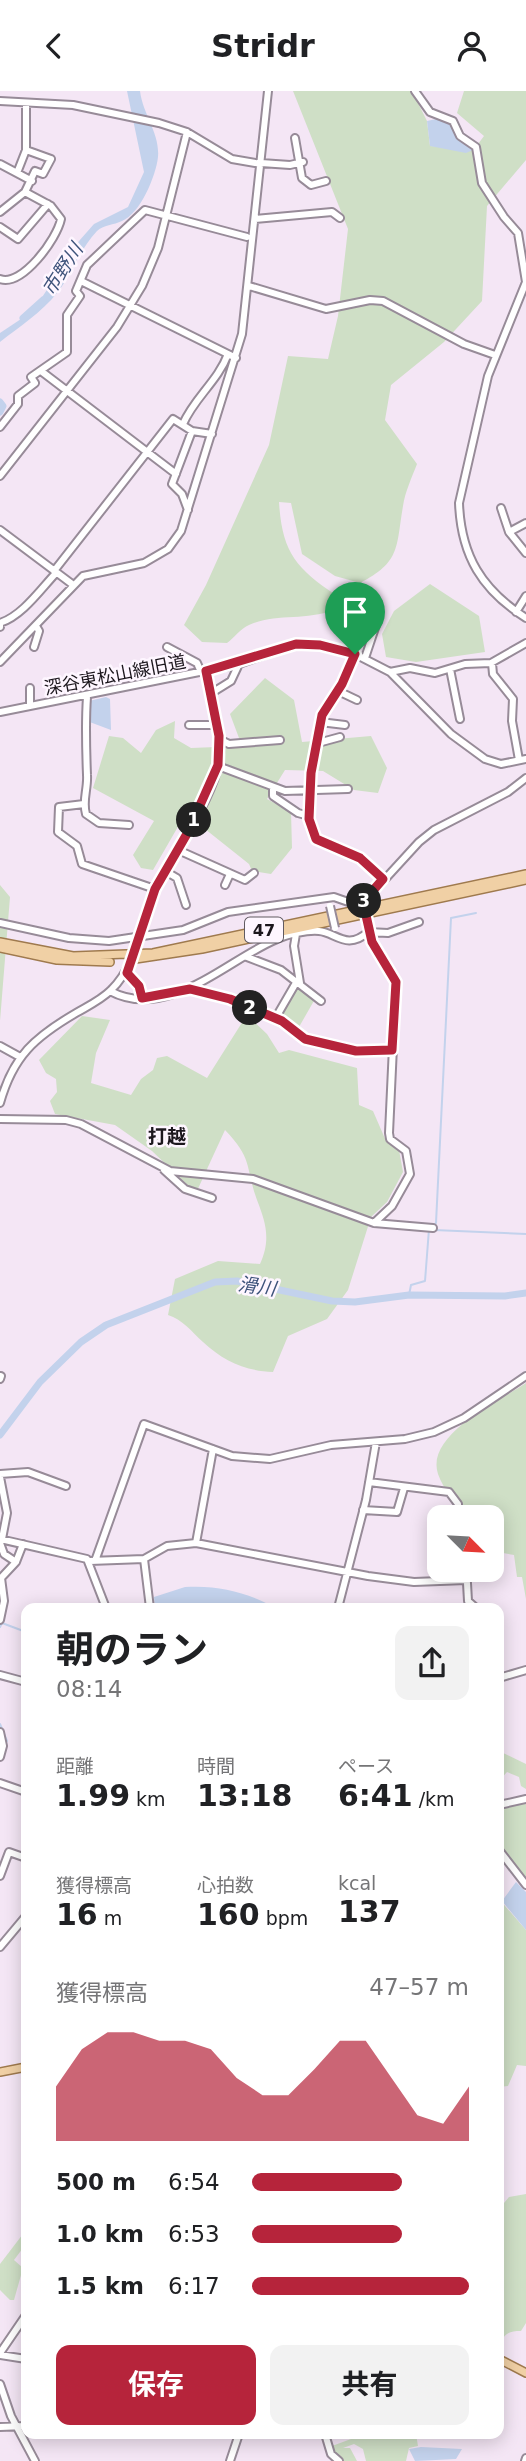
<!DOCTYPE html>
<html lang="ja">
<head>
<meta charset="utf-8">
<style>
  body { margin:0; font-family:"DejaVu Sans","Noto Sans JP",sans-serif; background:#f2f2f2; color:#202124; height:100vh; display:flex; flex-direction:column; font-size:26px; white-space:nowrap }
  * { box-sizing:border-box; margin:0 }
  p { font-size:23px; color:#757577 }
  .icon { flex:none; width:38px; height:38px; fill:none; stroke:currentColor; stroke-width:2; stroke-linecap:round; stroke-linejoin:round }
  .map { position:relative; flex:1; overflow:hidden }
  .sheet { position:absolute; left:21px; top:1512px; width:483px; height:836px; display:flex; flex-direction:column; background:#fff; border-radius:14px; box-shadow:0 4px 18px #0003 }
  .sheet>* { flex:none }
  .needle { width:46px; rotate:114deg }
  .controls { position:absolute; left:427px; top:1414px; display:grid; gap:14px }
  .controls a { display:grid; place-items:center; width:77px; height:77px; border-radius:14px; background:#fff; box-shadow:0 4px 18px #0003; font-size:35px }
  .pin { position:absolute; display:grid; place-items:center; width:60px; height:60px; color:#fff; margin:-72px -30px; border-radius:50% 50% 50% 0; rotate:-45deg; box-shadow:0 0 7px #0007 }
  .pin .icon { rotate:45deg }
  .km { position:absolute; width:35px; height:35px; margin:-18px; border-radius:50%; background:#222; color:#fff; font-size:19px; line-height:35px; text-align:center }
  .round { display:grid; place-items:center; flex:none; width:74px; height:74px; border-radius:14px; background:#f2f2f2 }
  .summary { display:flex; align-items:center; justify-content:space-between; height:119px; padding:0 35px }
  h1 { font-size:38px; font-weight:700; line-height:52px }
  .stats { display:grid; grid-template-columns:repeat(3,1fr); gap:10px; height:119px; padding:7px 35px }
  .stats div { display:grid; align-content:center }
  .stats b { font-size:30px; font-weight:700 }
  .stats small { font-size:19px; font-weight:400 }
  .stats p { font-size:19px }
  .chart { height:196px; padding:14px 35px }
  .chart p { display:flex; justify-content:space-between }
  .chart svg { width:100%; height:126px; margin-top:7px; fill:#b6243b; opacity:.7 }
  .cta { display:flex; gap:14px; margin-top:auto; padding:14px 35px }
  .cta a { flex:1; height:80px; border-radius:14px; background:#b6243b; color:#fff; font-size:28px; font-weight:700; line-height:80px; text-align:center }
  .cta a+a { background:#f2f2f2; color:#202124 }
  ul { padding:0 35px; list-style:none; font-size:23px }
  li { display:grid; grid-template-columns:112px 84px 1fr; align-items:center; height:52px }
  li i { height:18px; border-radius:9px; background:#b6243b }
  header { display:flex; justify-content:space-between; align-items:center; height:91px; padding:0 35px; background:#fff; font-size:32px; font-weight:700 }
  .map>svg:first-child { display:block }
  .green { fill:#cfdfc6 }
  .water { fill:#c3d2ec }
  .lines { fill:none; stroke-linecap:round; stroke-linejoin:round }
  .stream { stroke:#c3d2ec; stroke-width:2 }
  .river { stroke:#c3d2ec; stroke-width:7 }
  .minor-casing { stroke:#978b98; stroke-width:10 }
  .major-casing { stroke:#9f7a4e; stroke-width:10 }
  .minor { stroke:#fff; stroke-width:6 }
  .major { stroke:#f0d0a5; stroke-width:7 }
  .minor-bridge-casing { stroke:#978b98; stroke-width:10; stroke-linecap:butt }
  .minor-bridge { stroke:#fff; stroke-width:6 }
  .route-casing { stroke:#fff; stroke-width:14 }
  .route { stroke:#b6243b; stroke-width:9 }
  .labels { text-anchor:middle; stroke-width:5; stroke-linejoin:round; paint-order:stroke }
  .shield { fill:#fef6ff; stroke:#605a61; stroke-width:2 }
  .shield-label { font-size:16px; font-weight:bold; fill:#1c171d }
  .street-label { font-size:18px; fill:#1c171d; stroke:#fef6ff }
  .water-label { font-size:19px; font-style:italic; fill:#3e537b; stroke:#fef6ff }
  .neighbourhood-label { font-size:19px; font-weight:bold; fill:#1c171d; stroke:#fef6ff }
</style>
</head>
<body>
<header><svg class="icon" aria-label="back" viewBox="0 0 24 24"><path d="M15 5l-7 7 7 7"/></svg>Stridr<svg class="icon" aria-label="person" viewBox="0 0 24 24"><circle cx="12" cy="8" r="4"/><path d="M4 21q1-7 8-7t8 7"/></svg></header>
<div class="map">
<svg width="526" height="2370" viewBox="0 0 526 2370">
  <rect width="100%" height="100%" fill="#f4e6f5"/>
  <path class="green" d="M293,0H412L427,30L430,55L475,57L484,45L457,22L464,0H526V69L487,115L482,210L444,251L391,294L385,329L417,373C412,386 405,401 403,415C396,456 401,471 360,492L335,485L302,463L291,412L279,411C282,460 295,477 336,504L333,519C306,530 275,522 249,534C241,537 234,547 227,552L202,551L184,534L206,494L269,354L288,265L328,268L338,225L348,138Z
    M430,493L479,525L485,561L416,571L386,566L382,543L394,520Z
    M265,587L294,609L302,651L371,645L387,677L378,702L354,699L323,680L285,679L267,708L291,721L292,757L271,783L252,780L249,773L205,738L183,727L153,779L141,777L133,764L154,730L93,697L109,645L123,647L141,662L156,639L175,630L174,647L191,657L242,655L230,623Z
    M0,794L10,806L0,930Z
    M297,897L315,908L299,936L280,925Z
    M82,925L110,929L96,962L91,992L131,1004L141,988L153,979L157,967L167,965L207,987L243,930L251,928L267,943L279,962L289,959L357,977L359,1014L373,1020L386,1050L399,1059L403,1081L387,1111L371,1126L348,1199L327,1228L288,1245L273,1281C246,1280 223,1270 203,1251C192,1241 182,1228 168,1224L175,1188L218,1170L260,1173C271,1149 266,1132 257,1109C245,1075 253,1068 225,1039L196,1102L152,1060L115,1034L55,1023L50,1010L57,1001L56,988L46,982L39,969Z
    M526,1292V1508L522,1486H517L514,1464L492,1460V1442L496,1438L498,1423L492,1422L490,1426L464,1425C456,1412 443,1398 438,1383C425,1344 499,1310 526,1292Z
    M499,1660L526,1673V1698L521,1695L519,1686L507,1681L499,1690Z
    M526,1710V1791L499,1753V1715Z
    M499,1808L526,1839V1975L517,1974L508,1995L499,1996Z
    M526,2103V2232L521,2240C508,2240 504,2243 499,2255V2118L509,2106Z
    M26,2139V2153L14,2169L23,2177L14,2209H10L0,2199V2173Z
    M349,2343H416L418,2355L409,2357L406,2370H366L363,2358L354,2353L343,2357H350L357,2370H341L333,2362L332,2355L351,2348Z"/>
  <path class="water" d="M127,0H140C143,24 160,42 158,66C156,85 140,123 122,130C114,134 103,134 97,140C79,159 73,182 57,202C42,221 19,236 0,251V242L33,220L79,150L94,133L128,116L144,81Z
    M436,28L453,31L464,52L475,58L466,62L430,55L427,30Z
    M106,606L110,608L111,639L87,630L89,610Z
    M185,1496C219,1494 246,1501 276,1517H155L154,1506Z
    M516,1791L526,1801V1839L502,1810Z
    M421,2356L462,2358L456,2368L415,2370L409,2358Z"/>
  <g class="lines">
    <path class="stream" d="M433,1135L436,1132L451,827L476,822
      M434,1139L526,1143
      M409,1204L411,1194L425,1190L429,1138
      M0,1536L2,1532L26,1541
      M0,1633L7,1650L4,1654"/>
    <path class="river" d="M23,227L43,209
      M0,311L3,315L0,321
      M0,1344L40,1291L81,1251L106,1234L215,1191L237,1190L332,1210L355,1211L409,1204L505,1205L526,1202"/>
    <defs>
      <path id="minor" d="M415,0L430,21L453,30L460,45L476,56L482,92L504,126L518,142L526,191L488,285L459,412C461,465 482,499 526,527
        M0,10L73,14L159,32L187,41L232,68L261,73
        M295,47L302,87L311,94L326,90
        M261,72L290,74L303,71
        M0,73L32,90
        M17,82L26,59V13
        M0,121L25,101L35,80L43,83L51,68L26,59
        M255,128L332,121L340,127
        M0,136L18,148L48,113
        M0,188C22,196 57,148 61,128L51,115L25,101
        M81,190L236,267
        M249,195L326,218L370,209L383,210L464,253L495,264
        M41,280L176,383
        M183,333C194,307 218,290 228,263
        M0,336L18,313V305L35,292L31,286L67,261V224L80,205L76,200L87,174L145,119L247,146
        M0,385L117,236L142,195L158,157L187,41
        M501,417L509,441L526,462
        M188,419L182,403L172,393L192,340
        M0,439L72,493
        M509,441L526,432
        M54,480L173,328L192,340L212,343
        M516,521L526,505
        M0,536V532C22,525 40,499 56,482
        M34,556L39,540L36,535
        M167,556L197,572L201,581
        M355,563L342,593L322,624L311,683L309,728L316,748L360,767L383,788
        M365,567L377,531
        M0,571L83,485L144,472L168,458L181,440L242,243L268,0
        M492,572L493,583L513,608L512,630L519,669
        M450,578L460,628
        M390,581L410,577L435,582L465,573L491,572L526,552
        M30,597V615
        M338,600L357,609
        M210,603L231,590L239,573
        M87,606C85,634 86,657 87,684C88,698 82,710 86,723L99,732L129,734
        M0,621L239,573L296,553L320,554L355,563L390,581L451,643L485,668L501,673L526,668
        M320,631L345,634
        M189,634H217
        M219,648L229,653L280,649
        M318,652L340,646
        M218,675L285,700L348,698
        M273,697V705L298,722L309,725
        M84,713L59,716L58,741L77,755L82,773L155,798
        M178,759L245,789L254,782
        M165,780L177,787L186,814
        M225,794L230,783
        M0,832L69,847L109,850L183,839L228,821L334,806L354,813L364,811
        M296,843L294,855L300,892
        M247,866L281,879L321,910
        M127,882L139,895L142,907
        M190,898L230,908L282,930L305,948L357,959H392
        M110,900C168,931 228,868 277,848C288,843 307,839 319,840C335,841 347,860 368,841L388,842L419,831
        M275,928L297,890
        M0,955L20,966
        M0,1012C13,965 35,946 76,922C88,915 101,909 111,899C139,872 140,831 155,798C174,758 216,707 220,664C222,637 211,606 206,580
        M0,1028L66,1029L81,1033L170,1080L253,1088L374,1132L433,1137
        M164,1079L185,1098L212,1107
        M374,1132L392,1115L410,1083L406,1060L390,1048L389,1042L396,891L372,851L364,811L419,751L434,739L508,701L526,687
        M0,1288L1,1285
        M0,1383L28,1381L66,1395
        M0,1386L7,1422L2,1448
        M369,1391L449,1401L458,1413V1426
        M363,1419L397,1421L404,1397
        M0,1448L87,1468L106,1517
        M0,1452L4,1463L16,1471
        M196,1452L213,1358
        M144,1468L150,1517
        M90,1470L144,1468L167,1455L196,1452L368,1485L414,1491L466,1489
        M95,1470L144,1333L232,1365L270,1368L331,1354L405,1348L434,1341L464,1327L526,1285
        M462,1479L467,1492L468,1510L476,1517
        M338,1517L366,1409L376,1351
        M0,1529L4,1510L1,1487L16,1471L23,1453
        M0,1584L26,1591
        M499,1587L526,1579
        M0,1641L3,1655L0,1666
        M0,1692L26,1701
        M499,1714L526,1708
        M499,1759L526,1794
        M0,1785L9,1761L26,1767
        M0,1856L26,1825
        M0,2262L26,2224
        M0,2264L26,2268
        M0,2293L11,2325L35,2370
        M0,2336L26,2335
        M325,2343L331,2363L339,2370
        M230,2370L239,2343
        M525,2370L526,2367"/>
      <path id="major" d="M0,851L73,865L153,862L526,783
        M0,857L57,869L110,871
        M129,869L202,858L526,789
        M0,1981L26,1976
        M499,2268L526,2282"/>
    </defs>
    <use href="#minor" class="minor-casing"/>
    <use href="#major" class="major-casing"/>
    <use href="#minor" class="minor"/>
    <use href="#major" class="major"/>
    <defs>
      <path id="minor-bridge" d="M330,815L335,837"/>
    </defs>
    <use href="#minor-bridge" class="minor-bridge-casing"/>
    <use href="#minor-bridge" class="minor-bridge"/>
  </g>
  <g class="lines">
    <defs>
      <path id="route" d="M296,553L320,554L355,563L342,593L322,624L311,682L309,728L316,748L360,767L383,788L363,811L372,851L396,891L392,959L356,960L305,948L282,930L230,908L190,898L142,907L139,895L127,882L155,798L188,741L218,674L219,645L206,580Z"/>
    </defs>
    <use href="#route" class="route-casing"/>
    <use href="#route" class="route"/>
  </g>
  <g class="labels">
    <rect class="shield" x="245" y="826.5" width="38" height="25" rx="5"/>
    <g class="shield-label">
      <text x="264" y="845">47</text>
    </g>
    <g class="street-label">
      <text transform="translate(115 584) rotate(-11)" y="6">深谷東松山線旧道</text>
    </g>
    <g class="water-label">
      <text transform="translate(62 178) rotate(-57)" y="7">市野川</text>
      <text transform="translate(257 1195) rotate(8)" y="7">滑川</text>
    </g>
    <g class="neighbourhood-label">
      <text x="167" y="1052">打越</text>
    </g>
  </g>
</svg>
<div class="controls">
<a><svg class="needle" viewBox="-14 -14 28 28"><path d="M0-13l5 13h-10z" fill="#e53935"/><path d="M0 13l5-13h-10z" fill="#757577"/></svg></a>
</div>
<div class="pin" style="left:355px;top:563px;background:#1e9e55"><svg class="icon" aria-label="arrive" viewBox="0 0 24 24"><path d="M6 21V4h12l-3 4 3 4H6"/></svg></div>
<b class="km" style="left:194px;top:729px">1</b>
<b class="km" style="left:250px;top:917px">2</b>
<b class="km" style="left:364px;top:810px">3</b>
<section class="sheet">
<div class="summary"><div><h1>朝のラン</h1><p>08:14</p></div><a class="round"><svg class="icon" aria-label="share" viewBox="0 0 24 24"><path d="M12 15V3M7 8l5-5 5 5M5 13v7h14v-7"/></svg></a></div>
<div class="stats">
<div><p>距離</p><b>1.99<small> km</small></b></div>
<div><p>時間</p><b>13:18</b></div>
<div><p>ペース</p><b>6:41<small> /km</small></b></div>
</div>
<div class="stats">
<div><p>獲得標高</p><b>16<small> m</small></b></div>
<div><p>心拍数</p><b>160<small> bpm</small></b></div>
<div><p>kcal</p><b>137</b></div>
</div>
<div class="chart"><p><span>獲得標高</span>47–57 m</p>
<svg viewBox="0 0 160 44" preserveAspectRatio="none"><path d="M0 44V25L10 12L20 6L30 6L40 9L50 9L60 12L70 22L80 28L90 28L100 19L110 9L120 9L130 22L140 35L150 38L160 25V44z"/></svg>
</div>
<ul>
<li><b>500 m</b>6:54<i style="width:69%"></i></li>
<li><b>1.0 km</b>6:53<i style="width:69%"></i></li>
<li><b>1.5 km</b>6:17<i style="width:100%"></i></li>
</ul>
<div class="cta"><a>保存</a><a>共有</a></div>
</section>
</div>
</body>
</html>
